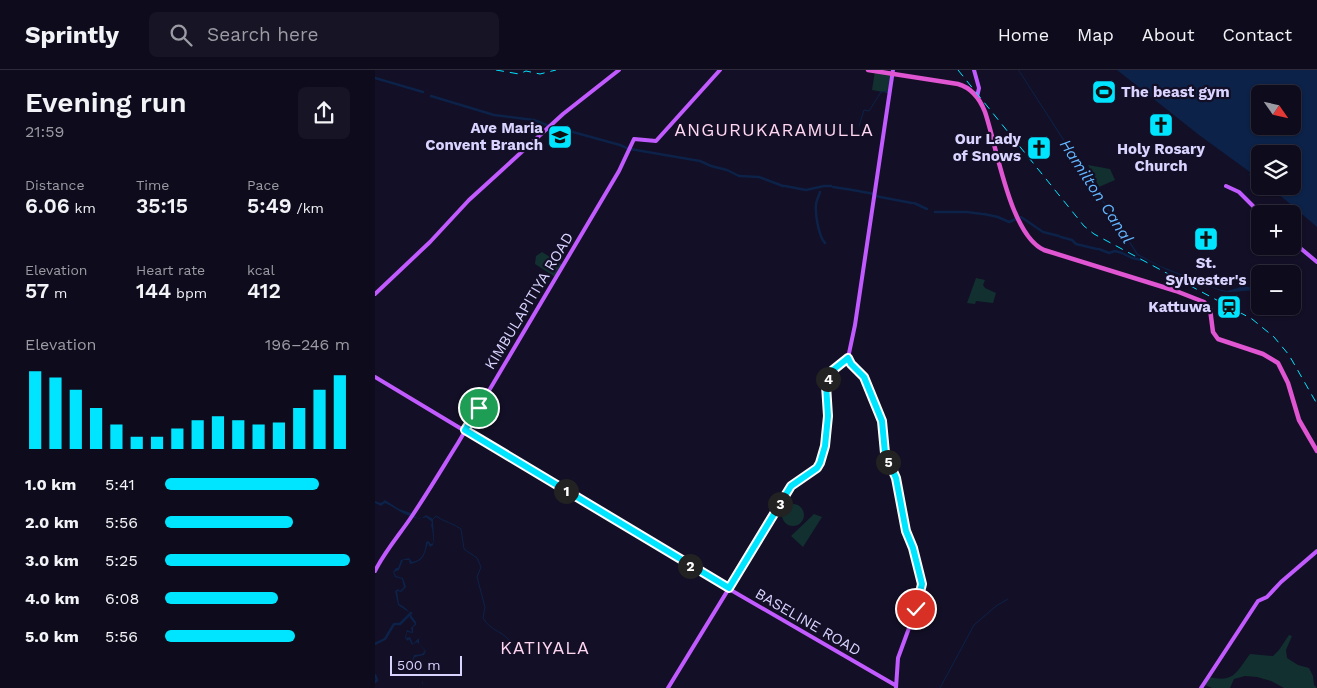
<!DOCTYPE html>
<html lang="en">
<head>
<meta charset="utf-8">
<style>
  body { margin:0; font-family:"Work Sans",sans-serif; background:#171425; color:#f1f3f6; height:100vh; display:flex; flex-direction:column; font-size:19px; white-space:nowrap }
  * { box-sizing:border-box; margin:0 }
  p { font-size:16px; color:#9b9ba3 }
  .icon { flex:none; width:28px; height:28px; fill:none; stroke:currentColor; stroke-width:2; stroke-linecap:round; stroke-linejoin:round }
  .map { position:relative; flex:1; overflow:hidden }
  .panel { display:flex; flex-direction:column; background:#0e0b1c; width:375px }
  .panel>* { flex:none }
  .needle { width:32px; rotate:124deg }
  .tools { position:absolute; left:876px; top:15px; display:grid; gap:10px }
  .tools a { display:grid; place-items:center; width:50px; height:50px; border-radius:8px; background:#0e0b1c; box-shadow:0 1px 4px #0004,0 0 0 1px #2e2b3b; font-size:25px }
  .scale { position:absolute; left:15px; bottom:12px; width:72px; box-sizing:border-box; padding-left:5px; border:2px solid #d9d4ff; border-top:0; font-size:14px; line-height:18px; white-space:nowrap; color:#d9d4ff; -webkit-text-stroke:4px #130f26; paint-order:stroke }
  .pin { position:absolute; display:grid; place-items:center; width:42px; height:42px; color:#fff; margin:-21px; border:2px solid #fff; border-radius:50%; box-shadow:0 1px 5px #0007 }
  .km { position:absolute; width:25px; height:25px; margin:-12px; border-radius:50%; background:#222; color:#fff; font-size:14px; line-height:25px; text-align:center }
  .round { display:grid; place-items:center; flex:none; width:52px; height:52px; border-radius:8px; background:#171425 }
  .summary { display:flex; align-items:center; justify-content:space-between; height:85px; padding:0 25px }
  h1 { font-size:28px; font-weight:600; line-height:38px }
  .figures { display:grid; grid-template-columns:repeat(3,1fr); gap:8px; height:85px; padding:5px 25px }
  .figures div { display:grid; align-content:center }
  .figures b { font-size:21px; font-weight:600 }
  .figures small { font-size:14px; font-weight:400 }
  .figures p { font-size:14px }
  .chart { height:140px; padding:10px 25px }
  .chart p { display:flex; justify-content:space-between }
  .chart svg { width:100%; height:90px; margin-top:5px; stroke:#00e5ff; stroke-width:6 }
  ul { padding:0 25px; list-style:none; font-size:16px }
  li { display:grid; grid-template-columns:80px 60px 1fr; align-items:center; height:38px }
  li i { height:12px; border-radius:6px; background:#00e5ff }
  header { display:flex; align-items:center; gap:30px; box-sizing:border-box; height:70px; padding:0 25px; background:#0e0b1c; border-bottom:1px solid #2e2b3b }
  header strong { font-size:24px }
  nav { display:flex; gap:28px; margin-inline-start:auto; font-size:18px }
  .search { width:350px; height:45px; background:#171425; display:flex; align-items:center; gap:12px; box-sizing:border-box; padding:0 18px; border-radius:8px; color:#9b9ba3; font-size:19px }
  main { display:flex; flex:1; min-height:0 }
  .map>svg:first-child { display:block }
  .green { fill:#12302f }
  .water { fill:#0c2248; fill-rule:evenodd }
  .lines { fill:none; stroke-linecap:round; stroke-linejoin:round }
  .stream { stroke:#0c2248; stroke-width:1 }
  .canal { stroke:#0c2248; stroke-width:2.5 }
  .primary { stroke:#c25bff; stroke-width:4 }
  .trunk { stroke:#e055d1; stroke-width:4.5 }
  .rail { stroke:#00e5ff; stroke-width:1; stroke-dasharray:8 6; stroke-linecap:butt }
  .route-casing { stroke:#fff; stroke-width:10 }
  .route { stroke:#00e5ff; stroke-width:6 }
  .labels { text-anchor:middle; stroke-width:4.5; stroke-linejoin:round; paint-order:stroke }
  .poi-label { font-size:15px; font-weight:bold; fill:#d9d4ff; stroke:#130f26; text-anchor:end }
  .street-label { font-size:15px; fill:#d9d4ff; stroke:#130f26 }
  .water-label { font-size:16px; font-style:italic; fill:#62b6ff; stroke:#130f26 }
  .quarter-label { font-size:18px; letter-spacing:1px; fill:#ffd6f0; stroke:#130f26 }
</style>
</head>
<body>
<header>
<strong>Sprintly</strong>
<div class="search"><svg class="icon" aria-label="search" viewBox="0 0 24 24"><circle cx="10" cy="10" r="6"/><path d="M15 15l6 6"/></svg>Search here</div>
<nav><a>Home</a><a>Map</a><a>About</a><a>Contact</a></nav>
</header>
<main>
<section class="panel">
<div class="summary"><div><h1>Evening run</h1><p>21:59</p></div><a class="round"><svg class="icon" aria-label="share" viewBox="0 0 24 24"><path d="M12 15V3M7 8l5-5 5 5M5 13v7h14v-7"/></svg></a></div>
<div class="figures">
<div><p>Distance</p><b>6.06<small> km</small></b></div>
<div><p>Time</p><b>35:15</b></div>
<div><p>Pace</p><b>5:49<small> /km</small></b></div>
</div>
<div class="figures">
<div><p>Elevation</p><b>57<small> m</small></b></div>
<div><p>Heart rate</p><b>144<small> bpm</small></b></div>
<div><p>kcal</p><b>412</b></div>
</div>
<div class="chart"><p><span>Elevation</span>196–246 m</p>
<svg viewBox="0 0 160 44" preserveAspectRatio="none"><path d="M5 44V6M15 44V9M25 44V15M35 44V24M45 44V32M55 44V38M65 44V38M75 44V34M85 44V30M95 44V28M105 44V30M115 44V32M125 44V31M135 44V24M145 44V15M155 44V8"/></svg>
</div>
<ul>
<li><b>1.0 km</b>5:41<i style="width:83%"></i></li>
<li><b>2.0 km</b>5:56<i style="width:69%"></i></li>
<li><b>3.0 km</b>5:25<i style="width:100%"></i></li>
<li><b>4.0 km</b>6:08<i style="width:61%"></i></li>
<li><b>5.0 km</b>5:56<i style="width:70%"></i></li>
</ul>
</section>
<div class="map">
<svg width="942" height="618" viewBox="0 0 942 618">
  <rect width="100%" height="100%" fill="#130f26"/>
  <path class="green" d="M500,1L518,4L513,23L497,20Z
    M713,95L735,99L740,110L724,117Z
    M167,182L188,195L180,207L160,194L161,186Z
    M601,208L610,210L608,215L610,218L621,223L618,233L601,231L600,234L592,233Z
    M407 445a11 11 0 1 1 22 0a11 11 0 1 1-22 0Z
    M439,444L447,447L428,477L416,466Z
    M914,565L917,566L911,580L912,588L923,595L934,598L938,606L939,615L942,618H909L896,611L882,607L870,606L859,609L855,618H837L830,615L834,607C860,613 861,602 875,584L898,586L904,580Z"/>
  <path class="water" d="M643,0H644L763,184L783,195L843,219L852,221L869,216L885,219V221C871,219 858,224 846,221L792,200L762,185Z
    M742,0H942V157L894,116H918V84H885V105H879L824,65ZM885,24H918V56H885Z
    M10,430L24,439L36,443L42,448H47L51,445L58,449C58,458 60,466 58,475L55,477L53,473C49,486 49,491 35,494L34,490H28L24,500L19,502L21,506L28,508L31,517L26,522L22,521L24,534C33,538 35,544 41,552V555L38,557V563L32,562L31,568L35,567L38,574L43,569H44V574L51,581L49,585L40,587L37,592C50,600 44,607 50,618L47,613C48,604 43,597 36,593L39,585L47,584L50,581L42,572L37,575L34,569L33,571L30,568L32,560L37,562L36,558L40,554L35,548V543L23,535L20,521L23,519L25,521L29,517L27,509L20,507L18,502L21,498H23L26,490L34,488L37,492C48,490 50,482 51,472L53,471L56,474L58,473C58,466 58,461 56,455L57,452L51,447C39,453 21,438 10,433L6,436L0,433V431L6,433Z"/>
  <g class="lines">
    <path class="stream" d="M773,27L775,25
      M484,56L489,40L494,41L506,22L514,21
      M874,105L876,103
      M58,449L61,446C69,452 78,453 86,459L89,479L102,488L106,497L102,507L110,537L108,548C116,561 125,560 134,570L130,574L135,576V580L139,584
      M565,618L599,555L621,536L633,529"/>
    <path class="canal" d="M0,8L48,22
      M56,26L119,45L159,50L174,56
      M176,56L245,75L254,79
      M255,79L325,91L336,96L352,100L364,106L384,107L408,116
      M410,116L431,120L449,116H456
      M458,117L471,119
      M472,119L499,124
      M445,122C444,126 441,131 441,135C440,145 444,167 450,173
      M500,126L537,133
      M539,133L552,139
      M560,142H591
      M592,142L607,144
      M609,144L623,147L634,152L641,149
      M644,148L646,147L668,162L684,166
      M686,167L697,170L701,174L722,179
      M724,179L734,183L740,181L747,183L757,188L766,190
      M0,574L10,569L19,554H25L36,543
      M0,605L2,610L0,612"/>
    <path class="primary" d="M518,0L480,255L473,288L476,294L489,307L504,343L508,355L510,383L521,408L531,461L538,478L547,514L541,539L523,588L521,618
      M599,0L604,18L602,27
      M851,116L864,122L886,144
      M918,172L942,192
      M0,224L55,172L94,130L127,100L188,44L244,0
      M0,307L323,501L520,615
      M0,501C10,481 25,464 37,446C53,422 68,397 83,373L244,101L259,69L281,71L345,0
      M293,618L416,417C423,408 437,405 444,396C452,385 454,352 453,338C452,327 449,317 454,307C458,298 466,294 473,288
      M826,618L883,531L892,527L906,512L942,481"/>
    <path class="trunk" d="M493,0L583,14C597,18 605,29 610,42C622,77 635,165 669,180L801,221L829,232L835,239L838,262L843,269L888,284L903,293L913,313L924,350L942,381"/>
    <path class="rail" d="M121,0L144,4L151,1L165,4L181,0
      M583,0L709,156L719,164L877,249L899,267L914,285L942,334"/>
  </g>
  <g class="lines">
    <defs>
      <path id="route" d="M104,338L90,360L354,518L416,416L442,398L445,393L450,376L453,346L451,315L458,300L473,288L476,294L489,307L507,351L510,383L521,408L531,461L538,478L547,514L541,539"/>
    </defs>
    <use href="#route" class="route-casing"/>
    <use href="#route" class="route"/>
  </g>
  <defs>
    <symbol id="stadium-square" viewBox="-11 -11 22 22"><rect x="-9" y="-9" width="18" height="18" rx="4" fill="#00e5ff" stroke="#130f26"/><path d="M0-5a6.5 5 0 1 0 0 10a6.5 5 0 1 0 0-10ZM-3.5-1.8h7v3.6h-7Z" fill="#111"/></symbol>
    <symbol id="church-square" viewBox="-11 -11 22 22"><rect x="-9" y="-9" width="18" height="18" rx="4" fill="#00e5ff" stroke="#130f26"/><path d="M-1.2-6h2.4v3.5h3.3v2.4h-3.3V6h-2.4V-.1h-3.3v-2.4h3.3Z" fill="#111"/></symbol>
    <symbol id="school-square" viewBox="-11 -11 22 22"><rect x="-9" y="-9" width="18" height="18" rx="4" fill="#00e5ff" stroke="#130f26"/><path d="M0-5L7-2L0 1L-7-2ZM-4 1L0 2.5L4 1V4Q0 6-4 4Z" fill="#111"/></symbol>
    <symbol id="station-square" viewBox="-11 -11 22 22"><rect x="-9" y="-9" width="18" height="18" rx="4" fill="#00e5ff" stroke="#130f26"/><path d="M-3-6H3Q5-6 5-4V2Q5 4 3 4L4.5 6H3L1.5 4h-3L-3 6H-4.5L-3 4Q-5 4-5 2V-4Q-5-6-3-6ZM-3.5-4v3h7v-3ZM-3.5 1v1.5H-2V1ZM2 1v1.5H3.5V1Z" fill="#111"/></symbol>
  </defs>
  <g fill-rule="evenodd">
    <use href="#stadium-square" x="715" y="8" width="28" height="28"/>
    <use href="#church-square" x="772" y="41" width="28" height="28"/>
    <use href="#school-square" x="171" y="53" width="28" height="28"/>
    <use href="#church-square" x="650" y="64" width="28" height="28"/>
    <use href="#church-square" x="817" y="155" width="28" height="28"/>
    <use href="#station-square" x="840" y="223" width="28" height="28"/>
  </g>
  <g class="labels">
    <g class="poi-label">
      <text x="746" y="27" text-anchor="start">The beast gym</text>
      <text x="168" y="63">Ave Maria<tspan x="168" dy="17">Convent Branch</tspan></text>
      <text x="646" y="74">Our Lady<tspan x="646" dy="17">of Snows</tspan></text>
      <text x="786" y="84" text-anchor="middle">Holy Rosary<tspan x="786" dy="17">Church</tspan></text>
      <text x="831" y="198" text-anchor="middle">St.<tspan x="831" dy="17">Sylvester's</tspan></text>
      <text x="836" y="242">Kattuwa</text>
    </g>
    <g class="street-label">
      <text transform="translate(154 231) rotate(-59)" y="5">KIMBULAPITIYA ROAD</text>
      <text transform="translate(433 552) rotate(30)" y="5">BASELINE ROAD</text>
    </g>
    <g class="water-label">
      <text transform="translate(722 121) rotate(57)" y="6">Hamilton Canal</text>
    </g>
    <g class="quarter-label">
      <text x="399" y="66">ANGURUKARAMULLA</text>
      <text x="170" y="584">KATIYALA</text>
    </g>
  </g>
</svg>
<div class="tools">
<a><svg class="needle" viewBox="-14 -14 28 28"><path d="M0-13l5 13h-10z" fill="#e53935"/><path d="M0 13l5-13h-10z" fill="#9b9ba3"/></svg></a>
<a><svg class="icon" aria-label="layers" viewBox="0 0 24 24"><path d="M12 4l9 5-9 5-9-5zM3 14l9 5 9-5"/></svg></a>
<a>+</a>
<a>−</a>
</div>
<div class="scale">500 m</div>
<div class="pin" style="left:104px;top:338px;background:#1e9e55"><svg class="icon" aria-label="arrive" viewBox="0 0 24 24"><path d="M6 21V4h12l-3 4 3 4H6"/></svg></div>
<div class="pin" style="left:541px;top:539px;background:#d93025"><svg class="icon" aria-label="check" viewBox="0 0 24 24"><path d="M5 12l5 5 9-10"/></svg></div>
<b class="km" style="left:191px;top:421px">1</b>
<b class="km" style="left:315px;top:496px">2</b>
<b class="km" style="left:405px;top:434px">3</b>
<b class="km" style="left:453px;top:309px">4</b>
<b class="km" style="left:513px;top:392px">5</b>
</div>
</main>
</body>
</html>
